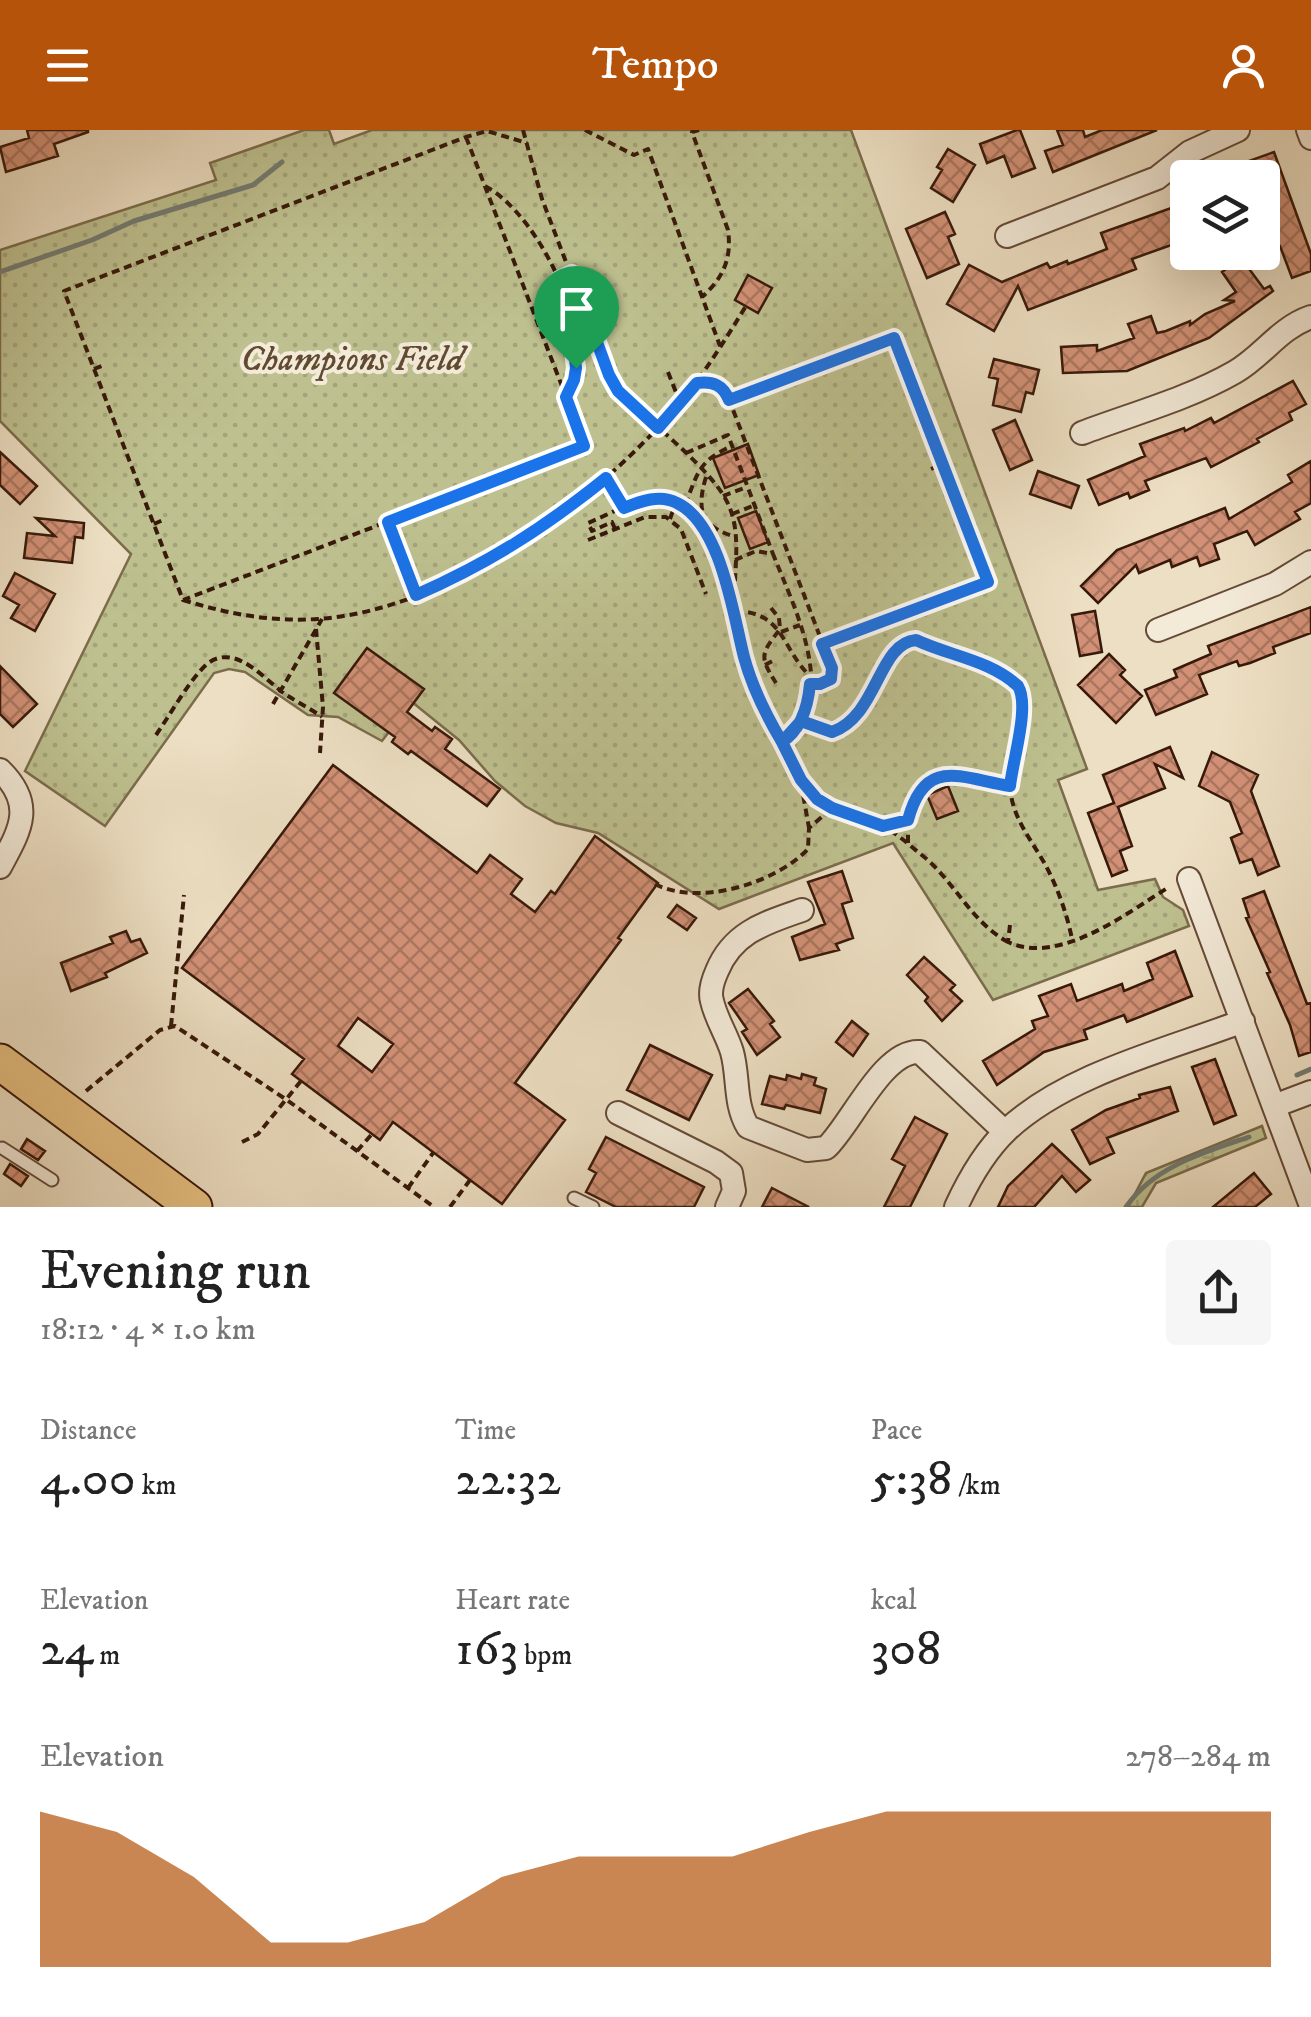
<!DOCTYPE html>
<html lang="en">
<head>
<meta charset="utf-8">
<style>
  body { margin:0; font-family:"IM FELL DW Pica",serif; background:#f6f6f6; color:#222; height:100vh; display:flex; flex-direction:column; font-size:38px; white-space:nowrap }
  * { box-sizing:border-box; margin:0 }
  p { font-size:32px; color:#767676 }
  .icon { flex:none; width:55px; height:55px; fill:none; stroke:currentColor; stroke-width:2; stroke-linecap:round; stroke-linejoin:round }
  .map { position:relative; height:1077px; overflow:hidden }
  .side { display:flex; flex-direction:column; background:#fff; flex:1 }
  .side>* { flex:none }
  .tools { position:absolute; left:1170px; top:30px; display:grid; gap:20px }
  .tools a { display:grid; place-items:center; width:110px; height:110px; border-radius:10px; background:#fff; box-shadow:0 10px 40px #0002; font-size:50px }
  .pin { position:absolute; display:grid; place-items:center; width:85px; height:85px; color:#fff; margin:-102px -42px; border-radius:50% 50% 50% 0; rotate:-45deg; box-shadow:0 0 10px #0007 }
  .pin .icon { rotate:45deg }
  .round { display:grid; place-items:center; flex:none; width:105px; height:105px; border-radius:10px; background:#f6f6f6 }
  .overview { display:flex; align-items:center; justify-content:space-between; height:170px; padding:0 40px }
  h1 { font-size:55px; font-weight:600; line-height:75px }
  .figures { display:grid; grid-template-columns:repeat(3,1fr); gap:15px; height:170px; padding:10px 40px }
  .figures div { display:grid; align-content:center }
  .figures b { font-size:50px; font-weight:600 }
  .figures small { font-size:28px; font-weight:400 }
  .figures p { font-size:28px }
  .chart { height:280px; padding:20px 40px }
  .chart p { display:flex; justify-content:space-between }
  .chart svg { width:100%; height:180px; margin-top:10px; fill:#b45309; opacity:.7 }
  header { display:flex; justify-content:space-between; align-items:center; height:130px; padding:0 40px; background:#b45309; color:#fff; font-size:45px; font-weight:600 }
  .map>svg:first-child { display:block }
  .wetland { fill:url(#wetland-marsh); stroke:#7b6c4c; stroke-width:2.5 }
  .park { fill:url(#park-dots); stroke:#7b6c4c; stroke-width:2.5 }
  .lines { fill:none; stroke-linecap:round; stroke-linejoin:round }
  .stream { stroke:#737b73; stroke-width:5 }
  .building { fill:url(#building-cross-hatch); stroke:#38190a; stroke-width:2.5; fill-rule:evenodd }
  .service-casing { stroke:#654a38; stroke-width:15 }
  .minor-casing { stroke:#654a38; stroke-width:26 }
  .primary-casing { stroke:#38190a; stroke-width:39 }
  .path { stroke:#38190a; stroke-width:4; stroke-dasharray:8 5; stroke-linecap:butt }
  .service { stroke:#f3ead8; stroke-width:11 }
  .minor { stroke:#f3ead8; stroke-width:22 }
  .primary { stroke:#e6c082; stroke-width:35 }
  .route-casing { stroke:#fff; stroke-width:20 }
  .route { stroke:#1a73e8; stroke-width:12 }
  .labels { text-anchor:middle; stroke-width:8; stroke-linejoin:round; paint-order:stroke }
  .park-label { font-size:35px; font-style:italic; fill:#604b32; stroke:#f3ead8 }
</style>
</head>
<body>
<header><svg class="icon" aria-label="menu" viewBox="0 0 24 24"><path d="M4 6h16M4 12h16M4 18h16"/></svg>Tempo<svg class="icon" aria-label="person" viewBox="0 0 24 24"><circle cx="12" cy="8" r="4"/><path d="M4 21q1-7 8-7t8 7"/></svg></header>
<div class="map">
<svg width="1311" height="1077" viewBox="0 0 1311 1077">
  <defs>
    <pattern id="wetland-marsh" width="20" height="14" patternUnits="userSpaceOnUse" patternTransform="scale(2.5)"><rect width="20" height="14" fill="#bec08f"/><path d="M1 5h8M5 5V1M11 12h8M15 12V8" fill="none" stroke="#a4a47a"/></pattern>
    <pattern id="park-dots" width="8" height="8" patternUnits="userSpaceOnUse" patternTransform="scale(2.5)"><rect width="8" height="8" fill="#bec08f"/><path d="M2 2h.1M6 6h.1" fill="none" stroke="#a4a47a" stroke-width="1.8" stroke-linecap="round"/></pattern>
    <pattern id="building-cross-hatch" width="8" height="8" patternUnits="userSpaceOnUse" patternTransform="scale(2.5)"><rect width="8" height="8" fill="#d29176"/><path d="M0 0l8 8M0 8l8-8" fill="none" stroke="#ab765f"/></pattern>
  </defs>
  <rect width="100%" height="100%" fill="#eddfc3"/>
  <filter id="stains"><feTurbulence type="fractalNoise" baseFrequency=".002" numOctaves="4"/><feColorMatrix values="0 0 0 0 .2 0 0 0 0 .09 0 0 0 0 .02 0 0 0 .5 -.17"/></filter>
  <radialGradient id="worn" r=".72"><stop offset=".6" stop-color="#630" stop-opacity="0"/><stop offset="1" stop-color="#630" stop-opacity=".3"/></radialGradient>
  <path class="wetland" d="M1262,996L1266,1008L1156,1053L1142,1077H1128L1146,1043Z"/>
  <path class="park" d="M304,0H329L334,14L372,0H851L1087,639L1058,650L1098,760L1155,749L1163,767L1183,780L1189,796L993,870L893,713L719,779L598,703L556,693L525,676L495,651L459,610L412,572L382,611L338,587L308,585L245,542L229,539L214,543L105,696L25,641L131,424L0,291V120L216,50L210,33Z"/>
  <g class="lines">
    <path class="stream" d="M0,142L92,110L134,91L253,55L282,32
      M1297,945L1311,939
      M1126,1077C1154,1036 1205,1022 1249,1007"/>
  </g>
  <path class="building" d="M27,0H88V2L54,14L58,26L6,42L0,17L29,8Z
    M1017,0H1020L1035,38L1012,47L1004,26L987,33L980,14Z
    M1057,0H1083L1085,7L1102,0H1157L1053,42L1045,21L1063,15Z
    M948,19L975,35L953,72L931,58L942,40L937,37Z
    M1274,22L1311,124V141L1292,148L1280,116L1262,117V105L1268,103L1266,98L1274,95L1262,64V48H1239L1235,36Z
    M1188,72V109L1132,129L1136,139L1028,180L1018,156L994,201L947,174L969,135L1002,152L1047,133L1050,138L1067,131L1068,134L1107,119L1101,103Z
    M945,82L955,104L948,107L959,134L927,148L906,99Z
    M1241,128L1264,159L1270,156L1273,161L1209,208L1127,241L1063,243L1061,217L1097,215V221L1134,208L1128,194L1151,186L1157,203L1166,201L1190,191V195L1205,184L1235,171L1224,170L1236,162L1222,142Z
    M748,145L772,158L758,183L735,170Z
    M994,229L1039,240L1033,264L1026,262L1021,282L993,275L998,249L989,247Z
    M1293,251L1306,274L1289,283L1292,290L1257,309L1259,312L1211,337L1206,328L1145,351L1149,360L1130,368L1128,363L1099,375L1088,350L1145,326L1140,314L1184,298L1185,301L1211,288L1214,293Z
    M1015,290L1032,330L1010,340L993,300Z
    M748,314L759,345L725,358L713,328Z
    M0,322L37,356L20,374L0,355Z
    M1311,331V373L1295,382L1300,389L1255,415L1247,401L1214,414L1219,429L1200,436L1197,427L1172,437L1170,430L1139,443L1136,435L1098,473L1081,456L1117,420L1225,378L1229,389L1292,352L1288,345Z
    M1038,341L1079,356L1071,378L1030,364Z
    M756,381L768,412L750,419L738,388Z
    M36,388L84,393L83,408L75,407L72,433L24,428L27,403L55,406Z
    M15,443L55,464L35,501L11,488L19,475L3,466Z
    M1311,477V503L1273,517L1275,523L1250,533L1239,536L1237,531L1199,545L1207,564L1156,585L1145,560L1177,547L1174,540L1211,524L1208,516Z
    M1095,481L1102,522L1080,526L1072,485Z
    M367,518L424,559L407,582L432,601L435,597L452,609L445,619L500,659L487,676L411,621L408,624L392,612L395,607L334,563Z
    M1109,524L1125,540L1120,545L1142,566L1116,593L1078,555Z
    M0,536L37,574L13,597L0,584Z
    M1170,617L1183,648L1155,634L1165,658L1118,677L1132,716L1120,721L1127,740L1112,746L1088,683L1114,673L1103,645Z
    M1212,622L1258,645L1251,661L1279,736L1258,745L1252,729L1240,733L1231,708L1242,703L1230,672L1199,656Z
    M333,635L477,743L490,725L522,749L511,764L535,782L551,761L555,764L595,706L658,753L618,808L621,810L515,953L565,990L502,1074L393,992L380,1010L292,944L304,929L182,838ZM358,888L393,914L372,942L338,916Z
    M948,656L958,681L937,689L927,665Z
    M842,741L852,771L842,774L853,808L836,814L839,820L800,830L792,807L825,794L808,752Z
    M1264,761L1307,874L1311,873V922L1299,926L1290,895L1267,843L1270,842L1246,788L1249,787L1243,769Z
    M677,775L696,788L687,800L668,787Z
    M126,801L131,812L140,809L147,823L105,843L107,847L71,861L61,833L113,813L110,807Z
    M1175,821L1192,866L1127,892L1124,885L1084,900L1087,909L1044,922L997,955L983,931L1035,899L1032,891L1048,886L1039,866L1071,854L1077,871L1122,854L1124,861L1153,849L1147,833Z
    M924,827L955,855L950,860L962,871L942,891L925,871L928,867L907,845Z
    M748,859L774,891L770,894L780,907L757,925L742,902L747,899L729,873Z
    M852,891L868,904L853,926L836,912Z
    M650,915L712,945L689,990L627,960Z
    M1215,929L1236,985L1214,994L1192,937Z
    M802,944L816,948L814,955L826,959L820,983L786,975L784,979L762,974L770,946L786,950L787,945L801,949Z
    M1170,957L1178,981L1107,1008L1114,1023L1090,1034L1072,1000L1106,980L1140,968L1139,965Z
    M915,987L947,1004L910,1077H884L905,1036L892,1029Z
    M606,1007L704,1057L694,1077H616L586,1062L596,1043L589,1039Z
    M27,1009L45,1021L38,1030L21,1019Z
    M1052,1014L1090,1050L1076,1062L1062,1046L1034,1077H998L1008,1056Z
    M10,1034L28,1046L21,1056L4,1044Z
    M1254,1043L1271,1064L1255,1077H1213Z
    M772,1058L809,1077H762Z"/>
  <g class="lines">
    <defs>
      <path id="service" d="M2,1018L52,1050
        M574,1068L593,1077"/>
      <path id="minor" d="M1308,0L1311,8
        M1007,106L1157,48L1190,22L1238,0
        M1082,303C1132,284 1188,269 1235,242C1263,226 1279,198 1311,187
        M1158,500L1275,454L1311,432
        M0,640C36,675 20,700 0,737
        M1189,749L1311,1076
        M802,780C765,793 733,802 717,841C713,850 709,861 712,871C716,889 727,905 732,922C739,947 734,974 748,997L807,1020L826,1018C851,995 883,919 920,922L1005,1002
        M1274,976L1311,962
        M618,983L716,1032L731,1043L734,1061L727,1077
        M956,1077C968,1051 986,1020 1007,1000C1067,944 1167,920 1243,891"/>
      <path id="primary" d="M0,932L194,1077"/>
    </defs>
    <use href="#service" class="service-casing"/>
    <use href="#minor" class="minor-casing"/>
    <use href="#primary" class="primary-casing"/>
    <path class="path" d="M523,0L542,69L609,245L618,261C647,290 715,341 729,376C743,409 732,447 735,482C738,534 765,579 789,623C797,639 803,656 817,668C833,683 859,686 880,695C896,702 909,715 923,726C955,752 971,792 1008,812
      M585,0L634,25L648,19L720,216
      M699,0L692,2L728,100C732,129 723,148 702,167
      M466,7L585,316L183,470L64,161L466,7L487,1L527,13
      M485,56C540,85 606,216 562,271
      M94,239L104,235
      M668,242L679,270
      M696,253L715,254L727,264L832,538L831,549L820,554H810
      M729,270L894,208L988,452L822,514
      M686,323L728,305L773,424
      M931,339L943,334
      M706,347C696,380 701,397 736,407
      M606,348L625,378
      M723,366L747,357
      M685,375C698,343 698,331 732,316
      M732,384L755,375
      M670,389L676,372
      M388,392L415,465
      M154,394L163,390
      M615,399L612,392L592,401L588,393C607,385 627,374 646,370C702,360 718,432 733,472
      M588,410L645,387H666L681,399L706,464
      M735,430L756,421L773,424C793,475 843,571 782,612
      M183,470C228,484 271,492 318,489C448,480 595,373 677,276C703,246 725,210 746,176
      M771,478L779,488L780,499C762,523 758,525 776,553
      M735,481C785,482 781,519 811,547
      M316,499L323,577L320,623
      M781,502L800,495
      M765,535L776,529
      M273,574L322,489
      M801,591L831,602C879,586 872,525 910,510C925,512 938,523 953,527C1083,562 991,594 1013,674C1019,696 1035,716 1046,736C1058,759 1067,784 1072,809
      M156,605C170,585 190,549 207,534C236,511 266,552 288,566C299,573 311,579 322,587
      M801,653L809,698
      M884,696L908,690
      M908,713C907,625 948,646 1011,655
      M655,754C699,777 776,753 808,719L809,698L832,678
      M1010,795L1008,812C1059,836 1127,783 1169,757
      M171,896L184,765
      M86,961L160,900L175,896L287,970L434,1077
      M242,1012L258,1004L301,951
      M357,1021L372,1004
      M408,1058L433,1023
      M450,1077L470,1050"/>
    <use href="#service" class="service"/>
    <use href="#minor" class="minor"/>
    <use href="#primary" class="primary"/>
  </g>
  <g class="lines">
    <defs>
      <path id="route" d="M576,238L574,250L566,267L584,316L388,392L416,465C489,433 544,398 606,348L624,378C641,371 660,364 677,373C721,394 733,484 744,527C752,557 766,585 782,612L801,591L832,602C878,586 878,513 916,510C950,526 990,530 1018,556C1030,576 1013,629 1010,656C960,648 925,626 908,690L883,696L832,678L817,669L801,650L782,612C802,599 808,576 810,554H820L831,549L832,538L822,514L988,452L894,208L729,270C723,255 713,251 697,253L658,298L618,261L609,245L572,144L559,150L571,193L576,238"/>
    </defs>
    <use href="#route" class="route-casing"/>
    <use href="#route" class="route"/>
  </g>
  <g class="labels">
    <g class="park-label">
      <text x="352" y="240">Champions Field</text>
    </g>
  </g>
  <rect width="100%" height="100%" filter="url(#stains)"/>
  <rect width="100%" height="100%" fill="url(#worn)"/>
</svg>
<div class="tools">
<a><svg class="icon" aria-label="layers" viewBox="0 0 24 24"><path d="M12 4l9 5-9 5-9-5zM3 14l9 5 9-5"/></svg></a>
</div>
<div class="pin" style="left:576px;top:238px;background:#1e9e55"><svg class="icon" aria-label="arrive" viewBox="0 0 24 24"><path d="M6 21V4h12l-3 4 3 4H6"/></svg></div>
</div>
<section class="side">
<div class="overview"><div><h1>Evening run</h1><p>18:12 · 4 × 1.0 km</p></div><a class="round"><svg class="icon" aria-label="share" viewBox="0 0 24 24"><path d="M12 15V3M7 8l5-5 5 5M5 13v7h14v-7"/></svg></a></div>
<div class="figures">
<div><p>Distance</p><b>4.00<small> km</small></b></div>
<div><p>Time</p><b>22:32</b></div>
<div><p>Pace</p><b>5:38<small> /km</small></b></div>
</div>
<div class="figures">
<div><p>Elevation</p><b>24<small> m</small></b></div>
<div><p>Heart rate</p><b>163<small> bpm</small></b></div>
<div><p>kcal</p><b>308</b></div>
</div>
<div class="chart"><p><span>Elevation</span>278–284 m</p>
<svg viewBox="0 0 160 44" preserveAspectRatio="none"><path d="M0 44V6L10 11L20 22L30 38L40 38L50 33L60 22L70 17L80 17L90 17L100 11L110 6L120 6L130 6L140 6L150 6L160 6V44z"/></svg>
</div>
</section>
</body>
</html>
